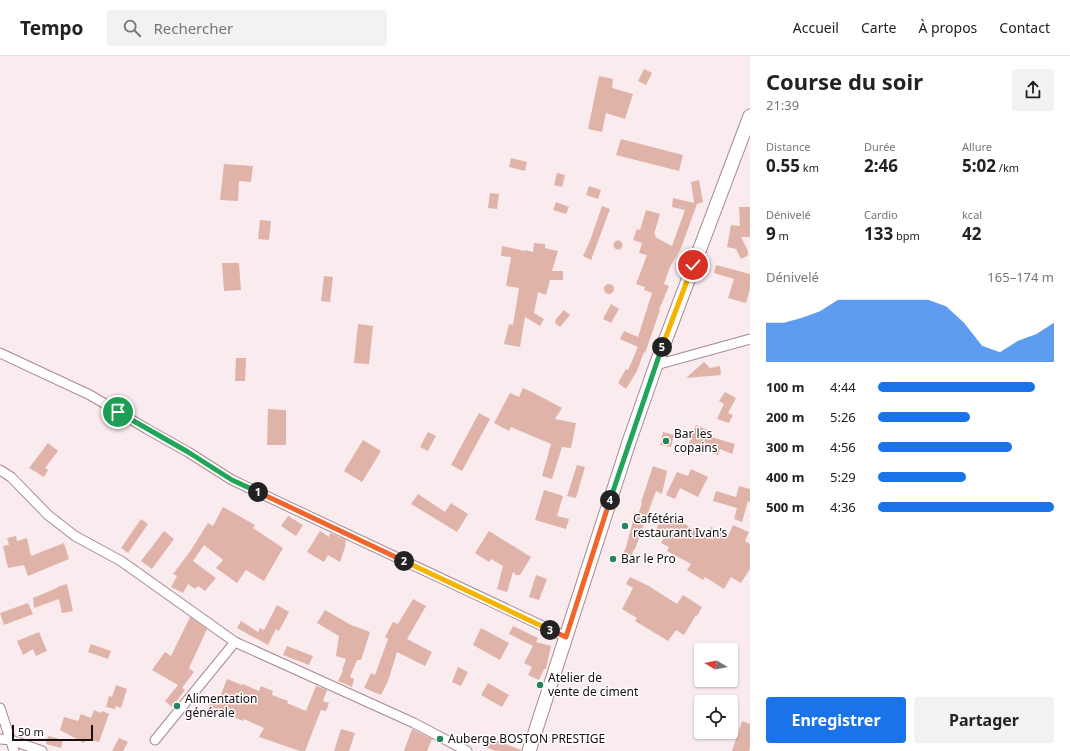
<!DOCTYPE html>
<html lang="fr">
<head>
<meta charset="utf-8">
<style>
  body { margin:0; font-family:"Noto Sans",sans-serif; background:#f2f2f2; color:#222; height:100vh; display:flex; flex-direction:column; font-size:15px; white-space:nowrap }
  * { box-sizing:border-box; margin:0 }
  p { font-size:13px; color:#767676 }
  .icon { flex:none; width:22px; height:22px; fill:none; stroke:currentColor; stroke-width:2; stroke-linecap:round; stroke-linejoin:round }
  .map { position:relative; flex:1; overflow:hidden }
  .sheet { display:flex; flex-direction:column; background:#fff; width:320px }
  .sheet>* { flex:none }
  .needle { width:26px; rotate:280deg }
  .buttons { position:absolute; left:694px; top:587px; display:grid; gap:8px }
  .buttons a { display:grid; place-items:center; width:44px; height:44px; border-radius:4px; background:#fff; box-shadow:0 1px 3px #0004; font-size:20px }
  .scale { position:absolute; left:12px; bottom:10px; width:81px; box-sizing:border-box; padding-left:4px; border:2px solid #180d10; border-top:0; font-size:11px; line-height:14px; white-space:nowrap; color:#180d10; -webkit-text-stroke:3px #fff; paint-order:stroke }
  .pin { position:absolute; display:grid; place-items:center; width:34px; height:34px; color:#fff; margin:-17px; border:2px solid #fff; border-radius:50%; box-shadow:0 1px 4px #0007 }
  .km { position:absolute; width:20px; height:20px; margin:-10px; border-radius:50%; background:#222; color:#fff; font-size:11px; line-height:20px; text-align:center }
  .round { display:grid; place-items:center; flex:none; width:42px; height:42px; border-radius:4px; background:#f2f2f2 }
  .summary { display:flex; align-items:center; justify-content:space-between; height:68px; padding:0 16px }
  h1 { font-size:22px; font-weight:700; line-height:30px }
  .figures { display:grid; grid-template-columns:repeat(3,1fr); gap:6px; height:68px; padding:4px 16px }
  .figures div { display:grid; align-content:center }
  .figures b { font-size:17px; font-weight:700 }
  .figures small { font-size:11px; font-weight:400 }
  .figures p { font-size:11px }
  .chart { height:112px; padding:8px 16px }
  .chart p { display:flex; justify-content:space-between }
  .chart svg { width:100%; height:72px; margin-top:4px; fill:#1a73e8; opacity:.7 }
  .primary-button { display:flex; gap:8px; margin-top:auto; padding:8px 16px }
  .primary-button a { flex:1; height:46px; border-radius:4px; background:#1a73e8; color:#fff; font-size:16px; font-weight:700; line-height:46px; text-align:center }
  .primary-button a+a { background:#f2f2f2; color:#222 }
  ul { padding:0 16px; list-style:none; font-size:13px }
  li { display:grid; grid-template-columns:64px 48px 1fr; align-items:center; height:30px }
  li i { height:10px; border-radius:5px; background:#1a73e8 }
  header { display:flex; align-items:center; gap:24px; box-sizing:border-box; height:56px; padding:0 20px; background:#fff; border-bottom:1px solid #e0e0e0 }
  header strong { font-size:19px }
  nav { display:flex; gap:22px; margin-inline-start:auto; font-size:14px }
  .search { width:280px; height:36px; background:#f2f2f2; display:flex; align-items:center; gap:10px; box-sizing:border-box; padding:0 14px; border-radius:4px; color:#767676; font-size:15px }
  main { display:flex; flex:1; min-height:0 }
  .map>svg:first-child { display:block }
  .building { fill:#e0b3a9 }
  .lines { fill:none; stroke-linecap:round; stroke-linejoin:round }
  .minor-casing { stroke:#a98891; stroke-width:11 }
  .secondary-casing { stroke:#a98891; stroke-width:15 }
  .minor { stroke:#fff; stroke-width:9 }
  .secondary { stroke:#fff; stroke-width:13 }
  .split-1-casing { stroke:#fff; stroke-width:8 }
  .split-2-casing { stroke:#fff; stroke-width:8 }
  .split-3-casing { stroke:#fff; stroke-width:8 }
  .split-4-casing { stroke:#fff; stroke-width:8 }
  .split-5-casing { stroke:#fff; stroke-width:8 }
  .split-6-casing { stroke:#fff; stroke-width:8 }
  .split-1 { stroke:#22a559; stroke-width:5 }
  .split-2 { stroke:#f0652b; stroke-width:5 }
  .split-3 { stroke:#f5b400; stroke-width:5 }
  .split-4 { stroke:#f0652b; stroke-width:5 }
  .split-5 { stroke:#22a559; stroke-width:5 }
  .split-6 { stroke:#f5b400; stroke-width:5 }
  .poi-dot { fill:#26855c; stroke:#fff; stroke-width:1.5 }
  .labels { text-anchor:middle; stroke-width:3; stroke-linejoin:round; paint-order:stroke }
  .poi-label { font-size:12px; fill:#180d10; stroke:#fff; text-anchor:start }
</style>
</head>
<body>
<header>
<strong>Tempo</strong>
<div class="search"><svg class="icon" aria-label="search" viewBox="0 0 24 24"><circle cx="10" cy="10" r="6"/><path d="M15 15l6 6"/></svg>Rechercher</div>
<nav><a>Accueil</a><a>Carte</a><a>À propos</a><a>Contact</a></nav>
</header>
<main>
<div class="map">
<svg width="750" height="695" viewBox="0 0 750 695">
  <rect width="100%" height="100%" fill="#faebef"/>
  <path class="building" d="M644,13L652,17L646,29L638,25Z
    M599,20L613,23L612,32L633,38L625,63L606,57L602,76L588,73Z
    M621,83L683,99L679,115L616,99Z
    M511,102L527,106L525,115L509,111Z
    M224,108L253,110L251,126L239,125L238,145L220,144Z
    M557,117L565,119L562,131L554,129Z
    M699,124L703,146L697,148L681,192L670,211L664,228L669,230L659,254H660L645,297L644,296L637,315L626,333L618,327L626,313L628,314L638,291L620,283L624,275L638,281L652,237L644,234L645,231L636,228L647,199L639,197L642,187L633,184L637,173L640,174L646,154L660,158L654,178L656,179L655,181L672,190L685,154L672,151L673,142L694,147L691,126Z
    M589,130L601,134L598,143L586,139Z
    M490,137L499,138L497,153L488,152Z
    M556,146L569,151L566,158L553,154Z
    M602,150L610,153L591,204L583,200L590,185Z
    M739,151H750V181H741L748,195V198L747,200L741,203L736,193L727,191L731,169L740,170Z
    M260,164L271,165L269,184L258,183Z
    M613.5 189a4.5 4.5 0 1 1 9 0a4.5 4.5 0 1 1-9 0Z
    M534,187L545,188V192L558,195L552,215H563V224H550L546,239L538,236L534,257L544,263L540,270L525,261L520,291L504,288L509,268L513,269L519,232L506,230L511,201L501,200L502,190L525,195V194L533,196Z
    M222,207H239L241,234L224,235Z
    M716,209L750,218V233L746,247L728,242L734,223L714,217Z
    M324,220L333,221L330,246L321,245Z
    M604 233a5 5 0 1 1 10 0a5 5 0 1 1-10 0Z
    M611,248L619,253L611,267L603,263Z
    M564,254L570,259L560,271L555,267L556,263Z
    M358,268L373,270L369,308L354,307Z
    M236,302H246L245,325H235Z
    M704,306L710,312L720,310L721,319L686,322Z
    M523,332L534,337L562,352L555,363L576,367L571,392L562,391L552,423L542,420L551,388L511,371L509,375L494,367L510,337L519,341Z
    M725,336L736,342L728,357L733,359L729,367L717,363L724,348L719,345Z
    M268,353L286,354V389H267Z
    M479,357L490,363L462,415L451,409Z
    M696,369L710,375L708,380L735,388L732,398L720,393L718,399L702,394L701,398L687,392Z
    M428,376L436,380L428,395L420,391Z
    M663,376L674,379L671,391L660,389Z
    M363,384L381,395L362,426L344,415Z
    M48,387L58,395L45,412L48,414L44,421L29,412Z
    M577,409L585,411L576,442L567,440Z
    M653,410L667,415L662,438L656,435L635,493H634L628,509L620,506L626,491L633,465H636L642,447L641,446Z
    M691,413L708,421L698,441L680,432L675,443L666,439L677,416L688,420Z
    M739,430L750,433V446L748,445L742,466L734,463L737,452L713,445L716,435L736,441Z
    M544,434L563,440L557,460L569,463L566,473L535,464Z
    M418,438L445,456L451,447L468,458L457,476L411,448Z
    M223,451L255,469L253,472L283,492L264,525L246,514L237,527L216,512L223,504L204,489L193,505L216,522L205,535L198,530L195,533L188,528L183,537L171,531L177,520L173,518L191,494L208,467L213,470Z
    M664,458L674,462L706,480L711,471L728,480L733,469L749,476L745,485L750,488V513L741,527L731,521L724,533L705,521L703,524L687,514L691,508L667,495L669,491L661,487L665,480L655,475Z
    M288,460L303,469L296,480L281,470Z
    M141,463L148,468L128,497L121,492Z
    M164,475L174,483L152,513L141,505Z
    M320,475L329,481L330,477L346,484L345,488H346L340,506L328,499L324,506L307,496Z
    M489,475L531,501L520,519H516L513,516L507,536L497,533L503,510L491,503L489,506L475,497Z
    M16,480L17,485L27,482L31,500L64,487L69,503L28,520L24,509L8,512L3,490L9,489L7,482Z
    M536,519L547,523L539,544L529,541Z
    M630,521L647,529L677,548L683,539L702,551L697,560L696,559L684,579L676,574L668,585L635,565L637,562L622,553L633,532L626,528Z
    M67,528L73,555L62,557L59,543L34,552L33,542L57,532V531Z
    M413,543L426,550L407,583L432,596L425,610L397,596L388,625L381,639L364,632L371,617L375,619L388,583L385,581L393,566L398,568Z
    M28,547L33,558L4,569L0,557Z
    M277,549L289,556L279,575L276,573L268,589L237,572L241,565L258,576L260,572L264,574Z
    M325,554L351,569L370,576L361,604H357L350,621L354,623L352,631L338,625L343,615L342,614L346,603L336,600L339,580L317,567Z
    M190,561L207,573L189,612L194,616L182,632L181,631L185,634L172,651L165,645L178,629L152,614L165,596L171,600Z
    M513,570L538,582L536,586L551,590L546,613H544L539,624L528,619L532,611L524,607L533,590L509,578Z
    M481,572L509,587L500,604L473,589Z
    M39,576L47,595L36,600L33,593L23,599L17,585Z
    M91,588L111,595L108,603L88,596Z
    M287,590L313,600L309,609L283,599Z
    M458,611L468,616L461,630L452,626Z
    M227,623L242,629L243,628L259,635L261,630L273,635L272,639L288,645L287,647L306,655L316,630L327,634L323,645L329,647L326,655L321,654L305,695H300L259,681L264,672L244,663L243,665L225,657L221,661L207,654L211,646L217,649Z
    M488,627L509,639L502,651L481,639Z
    M116,629L127,633L121,652L116,650L115,653L106,651L109,640L112,641Z
    M94,654L101,657L102,655L109,658L99,686L86,683L84,687L60,674L64,661L78,665L81,658L91,662Z
    M742,665L750,668V692L749,695H732Z
    M341,673L355,677L349,695H334Z
    M412,673L432,683L427,695H404Z
    M48,680L63,684L61,692L46,688Z
    M487,681L521,694V695H495L483,690Z
    M119,682L128,686L123,695H112Z"/>
  <g class="lines">
    <defs>
      <path id="minor" d="M0,297L90,339L147,373L188,396L232,424L566,581
        M656,309L750,283
        M0,414L11,421L48,459L75,480L121,505L235,586L414,667L467,695
        M0,652L14,695
        M0,683L11,684L42,695
        M155,684L235,586"/>
      <path id="secondary" d="M529,695L629,386L656,309L750,60"/>
    </defs>
    <use href="#minor" class="minor-casing"/>
    <use href="#secondary" class="secondary-casing"/>
    <use href="#minor" class="minor"/>
    <use href="#secondary" class="secondary"/>
  </g>
  <g class="lines">
    <defs>
      <path id="split-1" d="M118,356L188,396L232,424L258,436"/>
      <path id="split-2" d="M258,436L404,505"/>
      <path id="split-3" d="M404,505L550,574"/>
      <path id="split-4" d="M550,574L566,581L610,444"/>
      <path id="split-5" d="M610,444L662,291"/>
      <path id="split-6" d="M662,291L693,209"/>
    </defs>
    <use href="#split-1" class="split-1-casing"/>
    <use href="#split-2" class="split-2-casing"/>
    <use href="#split-3" class="split-3-casing"/>
    <use href="#split-4" class="split-4-casing"/>
    <use href="#split-5" class="split-5-casing"/>
    <use href="#split-6" class="split-6-casing"/>
    <use href="#split-1" class="split-1"/>
    <use href="#split-2" class="split-2"/>
    <use href="#split-3" class="split-3"/>
    <use href="#split-4" class="split-4"/>
    <use href="#split-5" class="split-5"/>
    <use href="#split-6" class="split-6"/>
  </g>
  <g class="poi-dot">
    <circle cx="666" cy="385" r="4"/>
    <circle cx="625" cy="470" r="4"/>
    <circle cx="613" cy="503" r="4"/>
    <circle cx="540" cy="629" r="4"/>
    <circle cx="177" cy="650" r="4"/>
    <circle cx="440" cy="683" r="4"/>
  </g>
  <g class="labels">
    <g class="poi-label">
      <text x="674" y="382">Bar les<tspan x="674" dy="14">copains</tspan></text>
      <text x="633" y="467">Cafétéria<tspan x="633" dy="14">restaurant Ivan's</tspan></text>
      <text x="621" y="507">Bar le Pro</text>
      <text x="548" y="626">Atelier de<tspan x="548" dy="14">vente de ciment</tspan></text>
      <text x="185" y="647">Alimentation<tspan x="185" dy="14">générale</tspan></text>
      <text x="448" y="687">Auberge BOSTON PRESTIGE</text>
    </g>
  </g>
</svg>
<div class="buttons">
<a><svg class="needle" viewBox="-14 -14 28 28"><path d="M0-13l5 13h-10z" fill="#e53935"/><path d="M0 13l5-13h-10z" fill="#767676"/></svg></a>
<a><svg class="icon" aria-label="locate" viewBox="0 0 24 24"><circle cx="12" cy="12" r="6"/><path d="M12 2v4M12 18v4M2 12h4M18 12h4"/></svg></a>
</div>
<div class="scale">50 m</div>
<div class="pin" style="left:118px;top:356px;background:#1e9e55"><svg class="icon" aria-label="arrive" viewBox="0 0 24 24"><path d="M6 21V4h12l-3 4 3 4H6"/></svg></div>
<div class="pin" style="left:693px;top:209px;background:#d93025"><svg class="icon" aria-label="check" viewBox="0 0 24 24"><path d="M5 12l5 5 9-10"/></svg></div>
<b class="km" style="left:258px;top:436px">1</b>
<b class="km" style="left:404px;top:505px">2</b>
<b class="km" style="left:550px;top:574px">3</b>
<b class="km" style="left:610px;top:444px">4</b>
<b class="km" style="left:662px;top:291px">5</b>
</div>
<section class="sheet">
<div class="summary"><div><h1>Course du soir</h1><p>21:39</p></div><a class="round"><svg class="icon" aria-label="share" viewBox="0 0 24 24"><path d="M12 15V3M7 8l5-5 5 5M5 13v7h14v-7"/></svg></a></div>
<div class="figures">
<div><p>Distance</p><b>0.55<small> km</small></b></div>
<div><p>Durée</p><b>2:46</b></div>
<div><p>Allure</p><b>5:02<small> /km</small></b></div>
</div>
<div class="figures">
<div><p>Dénivelé</p><b>9<small> m</small></b></div>
<div><p>Cardio</p><b>133<small> bpm</small></b></div>
<div><p>kcal</p><b>42</b></div>
</div>
<div class="chart"><p><span>Dénivelé</span>165–174 m</p>
<svg viewBox="0 0 160 44" preserveAspectRatio="none"><path d="M0 44V20L10 20L20 17L30 13L40 6L50 6L60 6L70 6L80 6L90 6L100 10L110 20L120 34L130 38L140 31L150 27L160 20V44z"/></svg>
</div>
<ul>
<li><b>100 m</b>4:44<i style="width:89%"></i></li>
<li><b>200 m</b>5:26<i style="width:52%"></i></li>
<li><b>300 m</b>4:56<i style="width:76%"></i></li>
<li><b>400 m</b>5:29<i style="width:50%"></i></li>
<li><b>500 m</b>4:36<i style="width:100%"></i></li>
</ul>
<div class="primary-button"><a>Enregistrer</a><a>Partager</a></div>
</section>
</main>
</body>
</html>
